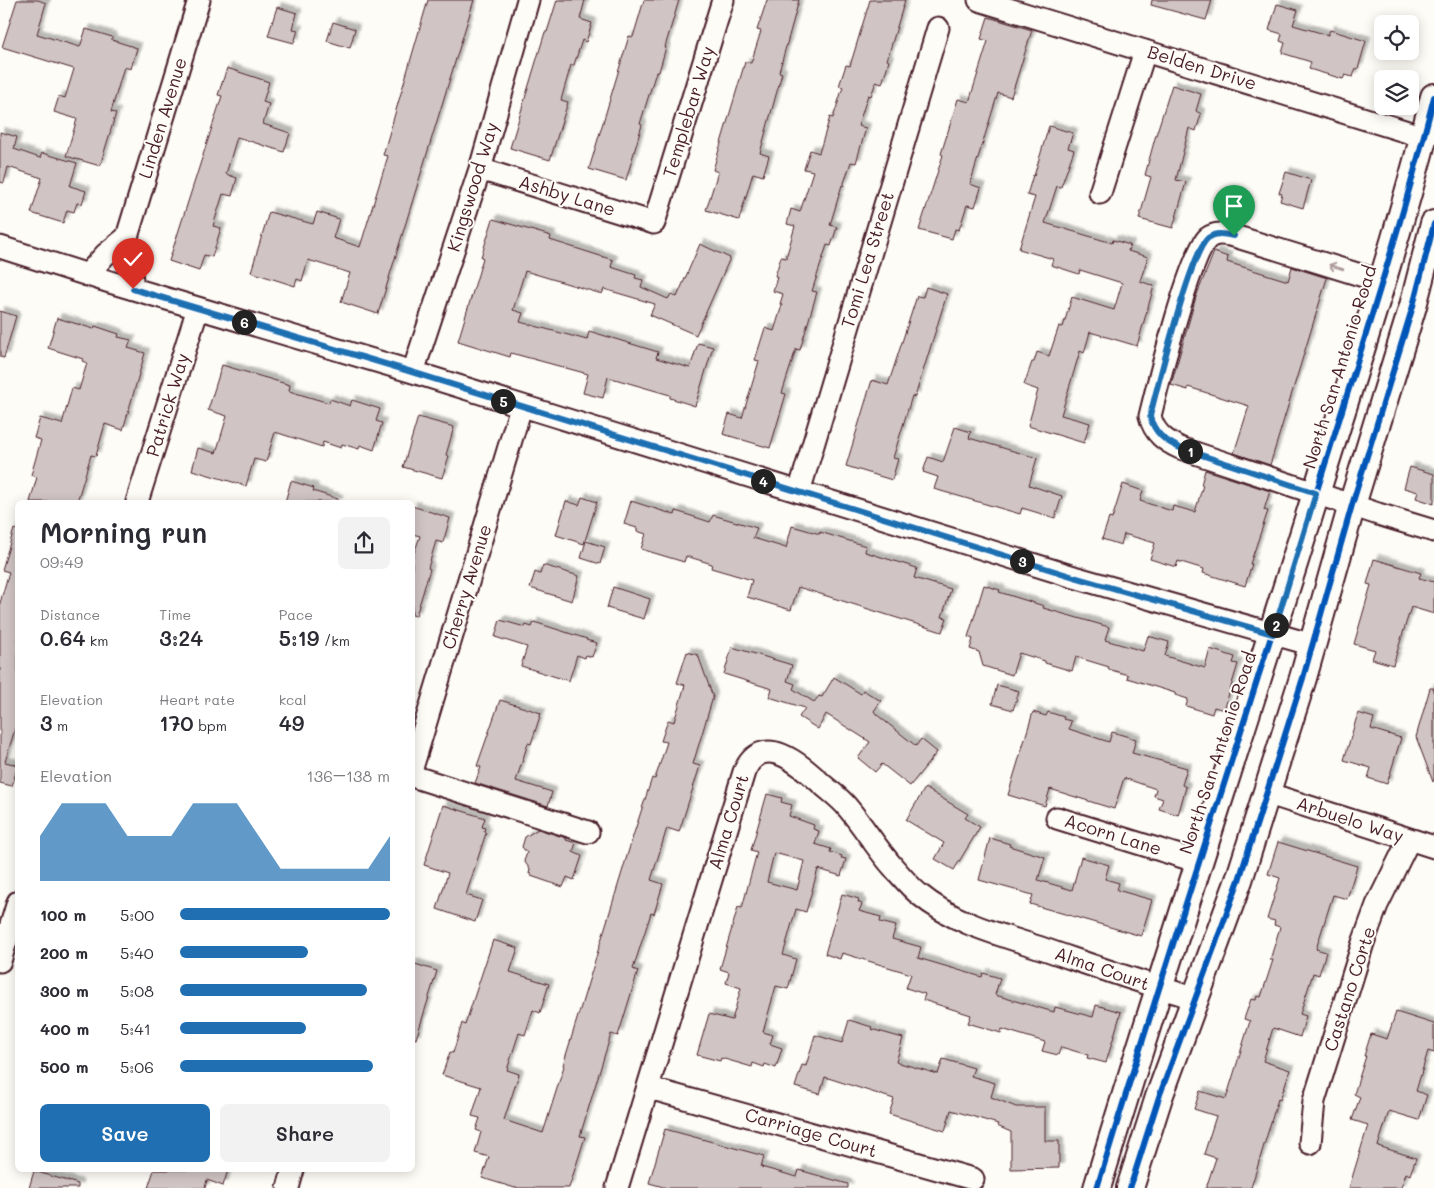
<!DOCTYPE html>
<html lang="en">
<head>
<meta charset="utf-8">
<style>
  body { margin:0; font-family:Mali,sans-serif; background:#f2f2f3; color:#2b2b33; height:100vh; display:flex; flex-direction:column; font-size:19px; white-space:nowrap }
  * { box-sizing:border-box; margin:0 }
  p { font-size:16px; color:#7c7c81 }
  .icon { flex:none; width:28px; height:28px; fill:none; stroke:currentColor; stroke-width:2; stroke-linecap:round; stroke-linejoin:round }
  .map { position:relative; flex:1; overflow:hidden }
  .side { position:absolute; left:15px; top:500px; width:400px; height:672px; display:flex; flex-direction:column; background:#fff; border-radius:8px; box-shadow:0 2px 12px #0003 }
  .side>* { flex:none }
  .tools { position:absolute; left:1374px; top:15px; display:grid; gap:10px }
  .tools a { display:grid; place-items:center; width:45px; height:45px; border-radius:8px; background:#fff; box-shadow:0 2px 12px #0003; font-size:25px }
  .pin { position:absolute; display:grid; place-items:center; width:42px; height:42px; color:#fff; margin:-51px -21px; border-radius:50% 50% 50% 0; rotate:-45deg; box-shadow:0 0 5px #0007 }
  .pin .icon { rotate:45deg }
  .km { position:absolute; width:25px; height:25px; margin:-12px; border-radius:50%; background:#222; color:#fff; font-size:14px; line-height:25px; text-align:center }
  .round { display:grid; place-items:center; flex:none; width:52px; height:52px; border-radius:8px; background:#f2f2f3 }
  .headline { display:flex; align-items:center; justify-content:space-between; height:85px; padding:0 25px }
  h1 { font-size:28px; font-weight:600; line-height:38px }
  .metrics { display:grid; grid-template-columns:repeat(3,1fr); gap:8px; height:85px; padding:5px 25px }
  .metrics div { display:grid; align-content:center }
  .metrics b { font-size:21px; font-weight:600 }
  .metrics small { font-size:14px; font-weight:400 }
  .metrics p { font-size:14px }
  .chart { height:140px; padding:10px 25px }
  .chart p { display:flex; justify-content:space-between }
  .chart svg { width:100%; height:90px; margin-top:5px; fill:#1f6fb2; opacity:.7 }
  .cta { display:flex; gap:10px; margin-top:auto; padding:10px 25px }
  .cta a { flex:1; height:58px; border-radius:8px; background:#1f6fb2; color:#fff; font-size:20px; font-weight:600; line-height:58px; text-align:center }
  .cta a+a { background:#f2f2f3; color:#2b2b33 }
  ul { padding:0 25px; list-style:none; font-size:16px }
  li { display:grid; grid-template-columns:80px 60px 1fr; align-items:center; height:38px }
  li i { height:12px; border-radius:6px; background:#1f6fb2 }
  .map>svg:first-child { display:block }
  .building { fill:#d0c5c4; stroke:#4a1f2b; fill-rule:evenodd; filter:url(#shadow) }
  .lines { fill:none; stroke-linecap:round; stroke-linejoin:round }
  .minor-casing { stroke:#4a1f2b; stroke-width:25 }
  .major-casing { stroke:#4a1f2b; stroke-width:30 }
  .minor { stroke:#fdfcf7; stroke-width:21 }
  .major { stroke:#fdfcf7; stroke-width:26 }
  .cycleway-casing { stroke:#fdfcf7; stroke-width:9 }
  .cycleway { stroke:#0057b8; stroke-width:6 }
  .oneway { stroke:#ac999b }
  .route-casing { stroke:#fff; stroke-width:10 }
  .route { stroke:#1f6fb2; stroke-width:6 }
  .labels { text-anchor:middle; stroke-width:4; stroke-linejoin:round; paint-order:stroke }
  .street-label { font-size:18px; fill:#4a1f2b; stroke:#fdfcf7 }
</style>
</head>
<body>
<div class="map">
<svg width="1434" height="1188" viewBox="0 0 1434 1188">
  <defs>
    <filter id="shadow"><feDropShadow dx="4.5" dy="-4.5" stdDeviation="1" flood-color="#0004"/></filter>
  </defs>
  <rect width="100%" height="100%" fill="#fdfcf7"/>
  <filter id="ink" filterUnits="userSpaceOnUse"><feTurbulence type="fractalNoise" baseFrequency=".02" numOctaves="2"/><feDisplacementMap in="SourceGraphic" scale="10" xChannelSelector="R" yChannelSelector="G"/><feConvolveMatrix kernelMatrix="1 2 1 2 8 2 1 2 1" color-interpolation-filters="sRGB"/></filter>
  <g filter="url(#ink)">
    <path class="building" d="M17,0H38L46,3L37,34L80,47L86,29L112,37V40L137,48L131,69L124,67L111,112L116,113L100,166L66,156L77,119L54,112L59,96L65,98L74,69L2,47Z
      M428,0H474L378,314L341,302L350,273L308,260L302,281L297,279L295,286L251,272L269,212L313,224L317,212L339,219L333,238L360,247L388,156L383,155Z
      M557,0H585L580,19L592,23L586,42L582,40L574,65H571L561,100L568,102L550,160L510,148L545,32H547Z
      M644,0H679L665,47H666L659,72H656L640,124L642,125L626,180L589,169L629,36L633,37Z
      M767,0H799L779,72L782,73L760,153L769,156L763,176L753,173L739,220L706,210L718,172L713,170L745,62L751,63L761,31L757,30Z
      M870,0H905L887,60L889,61L882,84L876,82L871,96L868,95L858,126L866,128L856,163L851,162L843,186L842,185L830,225L837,227L831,246L827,245L812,291L817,292L800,350L796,349L782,393L786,394L770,448L723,434L729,414L742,418L759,361L755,360L765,328L774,331L782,305L780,304L783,294L773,291L777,277L775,276L781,257L786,258L795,226L787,224L791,209L800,212L813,171L804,169L810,150L819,153L830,117L833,118L843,87L839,86L846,65L850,66Z
      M1152,0H1212L1206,20L1151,5Z
      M1277,4L1298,10L1293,25L1328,35L1330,30L1366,41L1358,69L1356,68L1353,77L1345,75L1343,79L1309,69L1311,62L1282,53L1285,43L1280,41L1282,34L1269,30Z
      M277,7L297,13L293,29L298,30L294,43L268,36Z
      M988,17L1032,30L1011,97L998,93L970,184L981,188L975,207L967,205L959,230L955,229L952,239L919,230L943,155L941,154L958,99L969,102L988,41L981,39Z
      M333,22L355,29L350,48L327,41Z
      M227,68L269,82L263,102L269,104L263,124L290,133L284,152L237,137L226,174L237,178L232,196L223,194L213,226L221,228L212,257L204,255L199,271L169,261L222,96L218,95Z
      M1172,85L1201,94L1196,111L1201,114L1196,131L1189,128L1176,180L1186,182L1173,228L1139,219L1151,177L1145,175L1155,138Z
      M1049,126L1073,133L1068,148L1074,150L1061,187L1057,186L1045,223L1112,243L1113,240L1130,245L1128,251L1148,257L1140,281L1154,286L1137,346L1090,332L1084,353L1080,351L1061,415L1090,423L1084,443L1028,426L1038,390L1024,385L1032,362H1034L1037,352L1049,356L1059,326L1063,327L1072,297L1114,310L1122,283L1080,270L1079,274L1051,265L1053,259L1019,249L1035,197L1027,195L1033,175L1034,176Z
      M0,132L17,137L14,149L40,158L42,153L77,163L70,186L86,191L82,204L77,203L74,212L67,210L63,223L31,213L42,178L8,167L4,183L0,182Z
      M1286,172L1311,180L1303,208L1280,201L1282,194L1279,193Z
      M493,219L551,236L550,240L613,260L611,267L636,275L635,278L643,280L641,287L668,299L671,294L677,297L700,244L730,258L696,335L650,315L655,304L604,289L602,294L525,271L513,310L523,313L520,322L587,340L589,331L658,352L656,358L690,368L698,343L713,347L695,406L670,398V395L608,377L603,398L583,393L588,374L511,353L510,357L458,341L483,258L481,257Z
      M1214,252L1228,257L1227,262L1288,281L1292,267L1327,278L1270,465L1234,453L1249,406L1188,387V390L1171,385L1196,297Z
      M926,287L947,294L915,397L912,396L893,458L898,459L892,480L846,466L872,380L888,385L917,296L923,297Z
      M0,311L16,316L4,358L0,357Z
      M57,318L94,329L95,326L119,334L118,337L131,340L128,348L145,353L123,430L105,424L96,456L91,455L77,502H30L37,477L31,475L41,440L34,438L40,418L62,424L72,388L79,390L87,363L82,361L83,359L48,348Z
      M222,365L290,385L289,391L329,403L330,399L350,406L352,400L380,409L376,421L382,423L374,450L360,445L359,449L342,444L341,448L323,442L322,447L275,432L266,462L254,459L246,486L192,470L198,448L216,453L227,416L208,410Z
      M418,417L454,427L446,455L449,456L442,478L403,467Z
      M955,427L971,432L969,438L1037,458L1029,485L1062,496L1055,518L1022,508L1020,514L934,489L938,477L923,472L928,457L943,462Z
      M1410,467L1434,474V504L1416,498L1418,492L1404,488Z
      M1205,470L1270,491L1264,510L1268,511L1250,564H1252L1245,586L1203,573L1204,569L1178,561L1176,567L1150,559L1155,543L1124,534L1121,545L1102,539L1109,518L1112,519L1123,484L1143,491L1140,501L1172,511L1173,506L1195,512L1203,485H1201Z
      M291,481L314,488L313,491L338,499V502H285Z
      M582,497L597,502L584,544L556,535L566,501L579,505Z
      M631,501L675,515L676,511L710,522L713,515L757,528L753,538L786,548L792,526L820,534V532L866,546L865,552L917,568L914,578L951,589L942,617L947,618L942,632L798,587L791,610L747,597L752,580L711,568L712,564L686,556L684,562L641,549L646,534L637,531V528L624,524Z
      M412,506L450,518L443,543L436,541L428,568L430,569L416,616L412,615V559L420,536L412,534Z
      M14,529L18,530V719L5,762L18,765L12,786L0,783V603L9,572L2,570Z
      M586,541L605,547L600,564L581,558Z
      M1374,559L1421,573L1419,578L1434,582V614L1411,607L1393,665L1372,659L1375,650L1354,644L1371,585L1367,584Z
      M543,565L579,576L572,601L530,588L535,572L540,574Z
      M984,585L1000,590L999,592L1044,606L1043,608L1109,627L1105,640L1143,651L1148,636L1169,642L1165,656L1205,668L1210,649L1235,657L1233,663L1238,664L1224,710L1214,707L1212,714L1186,706L1188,699L1175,695V693L1127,678L1128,675L1108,669L1109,667L1076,657L1072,671L1045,663V661L1019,653L1012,675L983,666L979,652L970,649L973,639L968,637Z
      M613,587L650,599L644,619L607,608Z
      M500,620L525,627L526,625L532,627L534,622L587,639L586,640L597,643L592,657L586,655L585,658L577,655L569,681L521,666L527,647L495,637Z
      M732,647L792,665L787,681L795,684L793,689L814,702L819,696L822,697L834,677L861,694L863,690L881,701L874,711L876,714L916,746L921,739L937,752L910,786L882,764L875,772L858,758L870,742L826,714L818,729L799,717L805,708L769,697L772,689L724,674Z
      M687,652L698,655L713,697L693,764L700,766L679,832L667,828L651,880L663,884L654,914L651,913L633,969L638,971L618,1036L611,1034L580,1136L585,1137L569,1188H515L482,1178L489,1157L475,1153L481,1132L476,1130L480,1118L472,1116L481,1087L442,1075L450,1052L453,1053L462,1023L465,1025L493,940L518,948L510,972L549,984L540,1013L533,1010L525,1035L519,1033L507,1070L519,1074L504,1120L543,1133L564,1066L563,1065L634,833L652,778L655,779L667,742L661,741L668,720L674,722L685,685L677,683Z
      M997,685L1019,691L1013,710L992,704Z
      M1430,688H1434V781L1433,782L1416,737Z
      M500,700L541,713L531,744L528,743L516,781L552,792L548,806L475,783L481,767L477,766Z
      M1033,712L1046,716L1048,712L1064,717L1063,719L1071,721L1069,729L1109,742L1112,732L1136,739L1132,753L1187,768L1182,785L1186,787L1178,815L1159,809L1163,799L1154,796L1156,789L1124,778L1114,809L1050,789L1045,806L1008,795Z
      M1358,713L1374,718L1371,729L1401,738L1387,784L1368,778L1371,768L1344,760Z
      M925,788L968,814L965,818L980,827L954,870L935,859L944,843L906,820Z
      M767,794L782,798L781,802L792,805L789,816L814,825L813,829L819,831L815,844L831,849L830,852L842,856L841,858L846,859L841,876L818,869L806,912L796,909L783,955L796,959L788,989L776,986L763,1032L773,1035L770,1044L782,1048L776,1068L765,1064L764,1067L753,1063L752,1067L721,1058L720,1061L697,1055L709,1014L732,1020L741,988L726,983L729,972L720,969L738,907L742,908L757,852L751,850ZM774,853L804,861L797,890L767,882Z
      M443,805L485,818L482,827L485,828L484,831L486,833L466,895L482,900L475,922L437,909L448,873L424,865Z
      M538,829L566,838V840L576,843L573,852L582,856L574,880L567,877L563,887L531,876V874H529L530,869L524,861L527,853L522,847L525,837Z
      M990,838L1010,844L1009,846L1045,857L1038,880L1072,890L1081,857L1109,865L1105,879L1119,883L1117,890L1152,900L1141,936L1030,904L1033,895L979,880Z
      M1278,842L1357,866L1347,899L1333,895L1316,949L1326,952L1319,975L1313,973L1300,1014L1306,1016L1300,1037L1273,1028L1263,1061L1290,1070L1280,1100L1278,1099L1251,1188H1206L1216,1158L1204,1154L1216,1116L1194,1109L1200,1091L1226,1099L1250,1021L1244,1019L1251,999L1256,1000L1257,996L1261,997L1273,960H1270L1280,927L1274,925L1275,921L1267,919L1280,878L1268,874Z
      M842,894L859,899L858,902L862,904L859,911L881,917L880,922L896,926L892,939L921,947L918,958L982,977L983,973L1000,978L995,995L1054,1012L1055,1007L1093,1017L1096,1005L1121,1012L1106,1063L1087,1058L1088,1055L1061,1047L1058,1055L1042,1051L1045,1042L1002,1029L1001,1033L968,1023L971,1015L923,1000L925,994L906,988L911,974L842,953L840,959L825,954Z
      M412,963L437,971L416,1039L412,1038Z
      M1396,1012L1434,1024V1053L1428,1051L1416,1091L1427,1095L1419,1120L1389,1111L1378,1146L1416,1158L1410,1175L1406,1173L1401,1188H1349L1368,1125L1352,1120L1360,1097L1354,1094L1366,1056H1364L1371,1034L1387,1039Z
      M849,1020L872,1027L871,1029L903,1038L896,1062L938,1074L943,1059L974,1068L971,1076L995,1083L991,1097L1016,1107H1045V1141H1059V1168L1011,1169V1132L997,1126L998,1124L951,1110L945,1131L889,1114L894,1099L825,1077L820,1094L795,1087L802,1065L806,1066L815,1035L842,1043Z
      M665,1129L764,1156L761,1167L797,1177L799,1170L848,1184V1188H667L649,1183Z
      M154,1170H228L223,1186L207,1180L205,1188H148Z
      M34,1171L78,1184V1188H29Z"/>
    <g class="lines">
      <defs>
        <path id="minor" d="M979,0L1424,137
          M480,169L654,223L723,0
          M1100,193L1145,51
          M0,247L110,282L413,372L1074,577L1313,645
          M87,275L105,255L127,237
          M1383,282L1234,236C1224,234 1216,232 1208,238C1191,252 1157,387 1150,416C1154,433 1165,441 1180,448L1378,514L1434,531
          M133,289L127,237L199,0
          M413,372L480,169L528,0
          M799,492L938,28
          M137,502L198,308
          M412,768L521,407
          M412,776L588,832
          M1266,793L1434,847
          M1057,818L1199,862
          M0,961L18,902
          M649,1088L973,1179
          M1310,1143L1314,1101L1363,943L1377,905L1409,840
          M288,1188L293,1170
          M617,1188L744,772C763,729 802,766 823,785C831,792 841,799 848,808C864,827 877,849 894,868C902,877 911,888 920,895C955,924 1002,935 1044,949C1094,966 1144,984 1195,998"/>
        <path id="major" d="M1097,1188C1170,948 1249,710 1323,471C1362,347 1402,223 1434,97
          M1130,1188L1159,1097L1239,880L1303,678L1352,505L1413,306L1434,224"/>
      </defs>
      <use href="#minor" class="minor-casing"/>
      <use href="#major" class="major-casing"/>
      <use href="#minor" class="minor"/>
      <use href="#major" class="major"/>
      <defs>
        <path id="cycleway" d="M1097,1188C1170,948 1249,710 1323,471C1362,347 1402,223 1434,97
          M1130,1188L1159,1097L1239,880L1303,678L1352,505L1413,306L1434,224"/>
      </defs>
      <use href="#cycleway" class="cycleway-casing"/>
      <use href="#cycleway" class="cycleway"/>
    </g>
    <defs><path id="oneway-shaft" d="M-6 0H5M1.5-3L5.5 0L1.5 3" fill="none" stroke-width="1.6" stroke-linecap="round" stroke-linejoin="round" transform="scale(1.25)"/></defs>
    <use class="oneway" href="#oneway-shaft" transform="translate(1336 267) rotate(-163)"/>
  </g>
  <g class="lines" filter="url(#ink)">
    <defs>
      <path id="route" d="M133,289L402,369L1074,577L1273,634L1316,493L1180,448C1165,441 1154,433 1150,416C1157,388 1191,252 1208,238C1216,232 1224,234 1234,236"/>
    </defs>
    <use href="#route" class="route-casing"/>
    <use href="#route" class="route"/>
  </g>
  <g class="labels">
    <g class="street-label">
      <text transform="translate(1202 68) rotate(17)" y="6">Belden Drive</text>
      <text transform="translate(689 112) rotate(-73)" y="6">Templebar Way</text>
      <text transform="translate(163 118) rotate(-73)" y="6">Linden Avenue</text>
      <text transform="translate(473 187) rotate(-73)" y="6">Kingswood Way</text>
      <text transform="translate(567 196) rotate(17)" y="6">Ashby Lane</text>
      <text transform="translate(868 260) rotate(-73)" y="6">Tomi Lea Street</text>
      <text transform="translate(1340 367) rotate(-73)" y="6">North San Antonio Road</text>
      <text transform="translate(168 405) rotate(-73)" y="6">Patrick Way</text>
      <text transform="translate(467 587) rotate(-73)" y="6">Cherry Avenue</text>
      <text transform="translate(1218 753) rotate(-72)" y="6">North San Antonio Road</text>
      <text transform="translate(1350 820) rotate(18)" y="6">Arbuelo Way</text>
      <text transform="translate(729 822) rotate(-73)" y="6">Alma Court</text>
      <text transform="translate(1113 835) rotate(17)" y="6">Acorn Lane</text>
      <text transform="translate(1102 969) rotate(19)" y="6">Alma Court</text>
      <text transform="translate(1350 989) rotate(-72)" y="6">Castano Corte</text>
      <text transform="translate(811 1133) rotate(16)" y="6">Carriage Court</text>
    </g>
  </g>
</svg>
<div class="tools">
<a><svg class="icon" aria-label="locate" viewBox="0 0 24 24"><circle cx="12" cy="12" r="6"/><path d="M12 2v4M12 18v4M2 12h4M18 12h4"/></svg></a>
<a><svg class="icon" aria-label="layers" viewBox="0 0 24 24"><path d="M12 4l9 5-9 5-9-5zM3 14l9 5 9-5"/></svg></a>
</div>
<div class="pin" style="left:1234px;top:236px;background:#1e9e55"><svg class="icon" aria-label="arrive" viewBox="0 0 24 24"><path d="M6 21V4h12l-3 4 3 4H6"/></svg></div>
<div class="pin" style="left:133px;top:289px;background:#d93025"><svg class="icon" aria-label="check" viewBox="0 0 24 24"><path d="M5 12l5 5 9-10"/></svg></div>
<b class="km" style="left:1190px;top:451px">1</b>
<b class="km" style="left:1276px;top:625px">2</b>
<b class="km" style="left:1022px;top:561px">3</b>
<b class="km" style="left:763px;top:481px">4</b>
<b class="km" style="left:503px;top:401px">5</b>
<b class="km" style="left:244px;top:322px">6</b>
<section class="side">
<div class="headline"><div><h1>Morning run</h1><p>09:49</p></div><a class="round"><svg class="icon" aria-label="share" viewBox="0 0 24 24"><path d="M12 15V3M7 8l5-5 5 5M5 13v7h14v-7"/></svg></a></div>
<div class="metrics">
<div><p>Distance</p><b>0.64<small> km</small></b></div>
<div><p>Time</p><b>3:24</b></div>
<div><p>Pace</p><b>5:19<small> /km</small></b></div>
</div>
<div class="metrics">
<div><p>Elevation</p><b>3<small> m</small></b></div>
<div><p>Heart rate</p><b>170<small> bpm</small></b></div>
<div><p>kcal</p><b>49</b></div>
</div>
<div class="chart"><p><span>Elevation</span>136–138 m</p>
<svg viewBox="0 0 160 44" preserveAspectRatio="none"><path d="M0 44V22L10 6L20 6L30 6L40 22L50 22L60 22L70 6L80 6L90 6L100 22L110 38L120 38L130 38L140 38L150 38L160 22V44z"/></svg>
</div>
<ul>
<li><b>100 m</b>5:00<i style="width:100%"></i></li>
<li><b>200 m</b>5:40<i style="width:61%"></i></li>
<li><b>300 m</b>5:08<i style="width:89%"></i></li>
<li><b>400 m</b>5:41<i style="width:60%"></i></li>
<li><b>500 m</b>5:06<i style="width:92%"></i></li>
</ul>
<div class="cta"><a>Save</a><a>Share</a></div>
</section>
</div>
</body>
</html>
